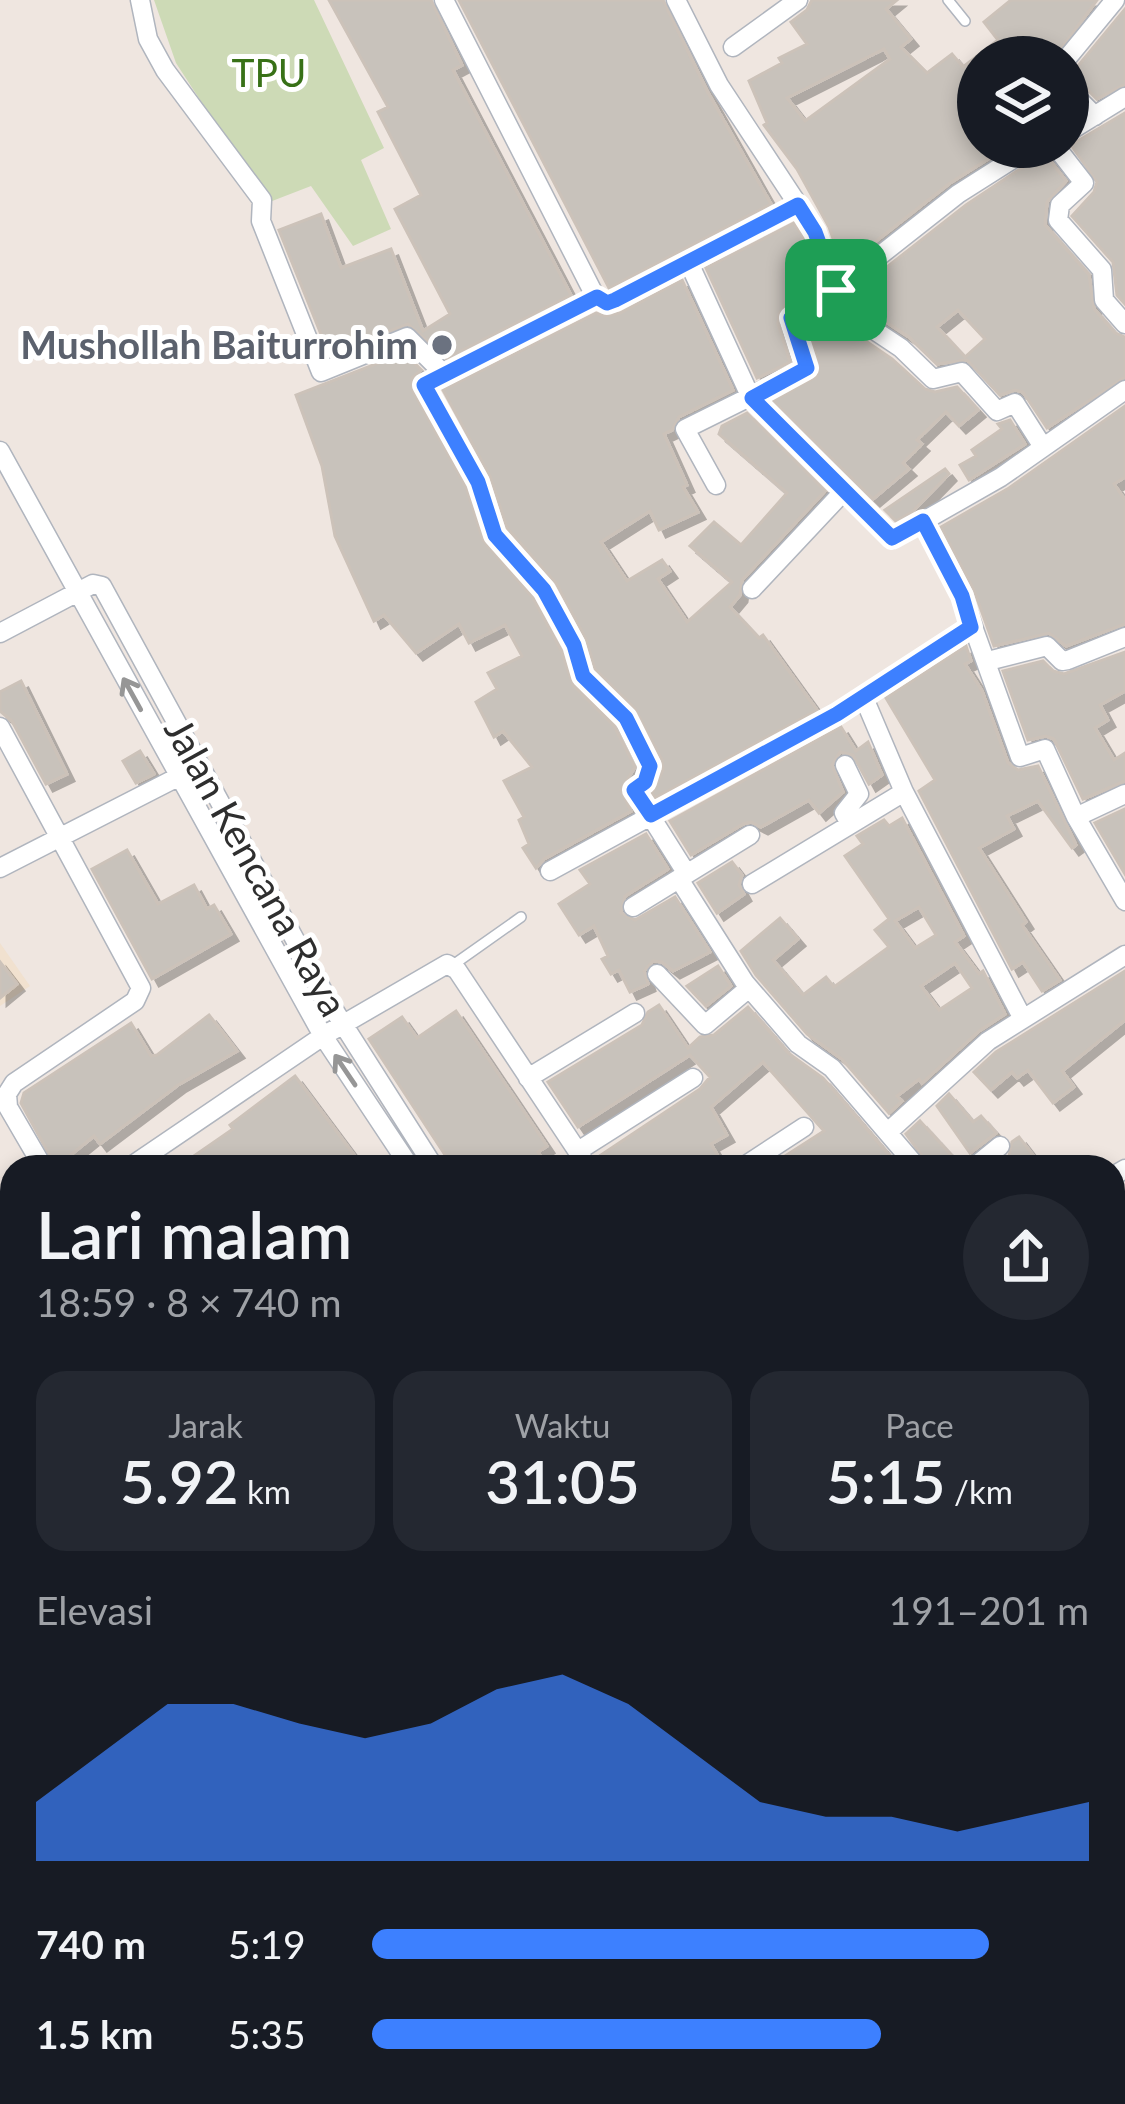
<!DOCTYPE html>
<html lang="id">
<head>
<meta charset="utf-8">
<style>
  body { margin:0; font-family:Lato,sans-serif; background:#242831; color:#f1f3f6; height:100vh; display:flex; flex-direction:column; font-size:45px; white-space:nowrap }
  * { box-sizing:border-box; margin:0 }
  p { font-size:39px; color:#9ea1a6 }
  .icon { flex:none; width:66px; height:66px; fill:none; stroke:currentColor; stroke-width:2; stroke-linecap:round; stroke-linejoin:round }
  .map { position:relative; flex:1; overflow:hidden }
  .details { position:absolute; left:0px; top:1155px; width:1125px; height:951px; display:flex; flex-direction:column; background:#171b24; border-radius:36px 36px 0 0; box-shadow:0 6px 18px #0003 }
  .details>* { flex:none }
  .controls { position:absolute; left:957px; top:36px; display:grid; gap:24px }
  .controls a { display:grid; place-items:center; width:132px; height:132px; border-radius:50%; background:#171b24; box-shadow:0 6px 18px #0003; font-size:60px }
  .pin { position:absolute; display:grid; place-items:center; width:102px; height:102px; color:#fff; margin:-51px; border-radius:24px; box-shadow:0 6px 18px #0006 }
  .round { display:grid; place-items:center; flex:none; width:126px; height:126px; border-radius:63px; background:#242831 }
  .headline { display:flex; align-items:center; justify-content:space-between; height:204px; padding:0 36px }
  h1 { font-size:66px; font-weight:600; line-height:90px }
  .figures { display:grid; grid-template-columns:repeat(3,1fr); gap:18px; height:204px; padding:12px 36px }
  .figures div { display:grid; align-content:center; border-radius:30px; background:#242831; text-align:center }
  .figures b { font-size:60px; font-weight:600 }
  .figures small { font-size:33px; font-weight:400 }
  .figures p { font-size:33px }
  .chart { height:336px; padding:24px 36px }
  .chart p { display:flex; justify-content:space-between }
  .chart svg { width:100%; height:216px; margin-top:12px; fill:#3d80ff; opacity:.7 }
  ul { padding:0 36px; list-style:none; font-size:39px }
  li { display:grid; grid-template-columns:192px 144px 1fr; align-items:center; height:90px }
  li i { height:30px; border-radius:15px; background:#3d80ff }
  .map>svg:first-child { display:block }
  .education { fill:#f1e1cf }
  .green { fill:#c1e89a }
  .cemetery { fill:#cddab6 }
  .building { fill:#c8c2bb; stroke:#ccc2b9; stroke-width:3; fill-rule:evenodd; filter:url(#shadow) }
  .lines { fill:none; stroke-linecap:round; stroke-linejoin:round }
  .service-casing { stroke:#b0b5be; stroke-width:12 }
  .minor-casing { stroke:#b0b5be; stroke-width:21 }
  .service { stroke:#fff; stroke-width:9 }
  .minor { stroke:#fff; stroke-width:18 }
  .oneway { stroke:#969696 }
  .route-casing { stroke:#fff; stroke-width:24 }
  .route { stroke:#3d80ff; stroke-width:15 }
  .worship-dot { fill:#6b7280; stroke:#fff; stroke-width:4.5 }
  .labels { text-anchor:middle; stroke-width:10; stroke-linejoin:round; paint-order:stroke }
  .park-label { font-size:39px; fill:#387117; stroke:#fff }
  .worship-label { font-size:39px; font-weight:bold; fill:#5b616d; stroke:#fff; text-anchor:end }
  .street-label { font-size:39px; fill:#2e2e2e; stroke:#fff }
</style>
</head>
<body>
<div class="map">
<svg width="1125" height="2104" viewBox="0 0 1125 2104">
  <defs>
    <filter id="shadow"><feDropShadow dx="7" dy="7" stdDeviation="0" flood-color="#0004"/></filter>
  </defs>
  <rect width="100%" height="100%" fill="#efe6e0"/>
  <path class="education" d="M0,943L30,986L0,1006Z"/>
  <path class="green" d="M12,1902V2025L0,2035V1911Z"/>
  <path class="cemetery" d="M154,0H314L384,148L361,160L391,229L353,246L311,186L267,203L176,63Z"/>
  <path class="building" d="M329,0H431L462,65L453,70L571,295L447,358L408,324L329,354L279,230L321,214L341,268L391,249L423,331L450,314L395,209L421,195L378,112L388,107Z
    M459,0H663L707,91L771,204L609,288Z
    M812,0H897L886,9L911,39L901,47L927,73L952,54L963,67L998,40L984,22L1011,0H1097L1055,57H978V147H1007L950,183L843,267L829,227L797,169L764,125L767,123L749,81L782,63L779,58L807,44L791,22L807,10ZM884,49L890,59L805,121L787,98Z
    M1125,9V84L1097,99L1068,70L1078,66Z
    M1125,113V304L1117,295L1113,262L1072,216L1094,192L1097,182L1071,145Z
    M1044,153L1066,181L1047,202L1045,225L1089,275L1094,309L1115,333L1125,337V377L1047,428L1023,392L1015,390L1000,395L967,360L937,364L909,337L868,310L855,292L966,205ZM958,310L985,339L965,357L937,327Z
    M794,223L804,238L820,284L786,304L779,314L778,324L790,362L757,378L706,268Z
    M682,280L733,390L679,417L672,430L664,434L687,485L683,487L698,512L659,530L650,511L601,542L627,581L662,560L670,571L658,579L687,622L732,582L690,546L714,522L741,545L787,493L719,434L722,426L747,413L825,491L742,580L740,595L730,607L759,638L763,635L817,710L655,798L652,793L663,770L662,760L635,709L595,669L586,639L556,583L507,528L490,476L443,390L596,313L605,316L620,313Z
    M833,308L851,331L892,359L925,389L935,392L957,387L978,410L959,426L946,412L917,440L922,444L903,463L909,469L873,499L773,401L817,376L819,365L806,324Z
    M404,353L421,370L412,378V389L466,487L483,540L533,598L561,650L573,685L614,726L635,767L621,790L631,811L544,859L536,868L523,848L529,844L519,820L524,817L504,781L532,767L503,731L494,737L476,702L497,689L488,673L522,656L505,625L469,643L459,624L416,653L384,615L374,621L335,536L322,466L296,395Z
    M1125,406V477L1114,484L1125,500V624L1066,646L1049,633L994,646L974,590L941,527L1009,488Z
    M1010,420L1025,444L969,480L960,465L976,456L972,450L1002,429L998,424Z
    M945,469L949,474L912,512L896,521L885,510Z
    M966,646L971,661L965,664L982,691L1008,763L1018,770L1038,766L1076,845L1072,848L1038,801L1007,816L1014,829L979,848L1026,922L1022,925L1060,980L1042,991L1023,962L1012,969L919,791L935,780L886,698Z
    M1125,652V691L1100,705L1108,720L1095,728L1114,760L1125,753V781L1083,799L1054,739L1046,736L1028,740L1003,671L1043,661L1053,671L1064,674Z
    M21,681L67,774L46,784L12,721L0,711V692Z
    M841,727L856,751L868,742L882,775L869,784L853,755L840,752L832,765L843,792L819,813L809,800L761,827L751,822L743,824L691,855L670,821Z
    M140,751L154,774L136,783L123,761Z
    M1125,809V874L1095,823Z
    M902,818L964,936L955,942L979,974L983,971L1005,1014L979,1031L922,1083L919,1079L897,1096L902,1101L889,1113L842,1059L807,1034L756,975L741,951L780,918L798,939L773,960L803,995L826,977L834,987L889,947L875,930L889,919L845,856L863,844L857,836L884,820L889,826ZM919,907L936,935L915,948L895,921ZM955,963L972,988L939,1010L921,986Z
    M646,834L668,869L625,896L621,913L635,920L675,897L710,952L673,971L662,962L653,961L644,971L648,984L630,992L619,970L611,974L602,959L608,956L594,926L579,935L559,904L590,884L580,870Z
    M127,850L158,904L194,885L207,909L214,905L231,934L152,979L92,869Z
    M732,862L742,875L739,885L744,894L717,913L698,883Z
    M0,962L17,984L0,998Z
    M718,966L731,986L706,1006L687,986Z
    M1125,971V1020L1062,1071L1074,1087L1053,1103L1028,1070L1017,1078L1012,1072L991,1090L974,1072L996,1052Z
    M659,1005L688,1048L700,1037L714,1035L748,1007L788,1053L823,1078L899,1167H768L824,1131L763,1062L711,1107L727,1135L711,1144L718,1156L701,1167H603L598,1157L700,1089L710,1077L690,1055L578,1127L548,1082L642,1025L648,1012Z
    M456,1011L547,1146L538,1152L548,1167H453L369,1039L402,1017L417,1038Z
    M209,1015L237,1051L178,1085L100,1144L94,1136L68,1157L71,1161L56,1167L21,1103L24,1093L131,1023L151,1056L157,1055Z
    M295,1076L363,1167H178L233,1129L230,1125Z
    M949,1094L973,1122L981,1116L996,1133L970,1153L937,1106Z
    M920,1121L952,1156L941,1167H930L906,1134Z
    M1019,1137L1042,1167H995L1009,1156L1012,1142Z"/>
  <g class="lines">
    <defs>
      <path id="service" d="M948,0L965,21
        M453,965L521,917
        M1113,1864L1125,1891
        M0,1883L12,1875
        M220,2104L229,2094"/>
      <path id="minor" d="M140,0L148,39L165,70L262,200L261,221L321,372L407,337L444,374
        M444,0L593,292
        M676,0L719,85L816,232L836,290L859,320L901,348L933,379L962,372L997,411L1015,403L1043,447
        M733,47L798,0
        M1068,57L1115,0
        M1068,89L1095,116
        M1068,132L1125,97
        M1056,147L1084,183L1060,205L1058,220L1102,270L1104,300L1125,324
        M689,263L751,398L892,539L1001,477L1125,390
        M0,451L323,1036L410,1167
        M716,485L685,429L806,369L791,320L793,316L836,290L958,194L1032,147
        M923,521L962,596L1020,757L1045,749L1076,817L1125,901
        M752,589L844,491
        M0,633L93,584L102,586L329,1002L434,1167
        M988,661L1047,646L1062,661L1068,660L1125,637
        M0,727L141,988L135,1001L14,1083L7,1094L8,1107L43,1167
        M845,765L859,794L844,813L850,824
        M904,792L1023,1019
        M1076,817L1125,794
        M0,868L178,777
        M550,871L837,714L971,627
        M687,874L634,790L645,782L650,766L625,718L583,676L574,645L544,590L495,535L478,482L424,384L597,297L606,303L615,300L798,205
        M679,879L745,983L798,1044L832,1068L917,1167
        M752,884L904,792L864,698
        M633,907L750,835
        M657,974L705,1025L749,988
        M528,1078L635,1013
        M888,1132L988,1041L1125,955
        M578,1151L693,1078
        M130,1167L323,1036L447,964L457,970L588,1167
        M743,1167L804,1127
        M974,1167L1000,1146
        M1113,1176L1125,1169
        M0,1253L12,1245
        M0,1407L12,1399
        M1113,1410L1125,1409
        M1113,1540L1125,1539
        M1113,1562L1125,1561
        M873,2094L880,2104
        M1017,2094L1023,2104
        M1050,2094L1057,2104
        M584,2104L599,2094
        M760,2104L775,2094"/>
    </defs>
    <use href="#service" class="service-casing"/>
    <use href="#minor" class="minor-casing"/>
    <use href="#service" class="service"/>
    <use href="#minor" class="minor"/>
  </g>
  <defs><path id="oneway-shaft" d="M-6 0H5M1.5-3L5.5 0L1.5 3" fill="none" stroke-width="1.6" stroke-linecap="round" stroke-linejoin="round" transform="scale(3)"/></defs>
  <g class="oneway">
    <use href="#oneway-shaft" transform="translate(132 694) rotate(-119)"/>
    <use href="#oneway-shaft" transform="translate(345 1070) rotate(-124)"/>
  </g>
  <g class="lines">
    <defs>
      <path id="route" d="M798,205L815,232L836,290L791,318L807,368L752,398L892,538L923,521L962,596L971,627L837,714L651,815L634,790L645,782L650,766L626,718L583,676L574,645L544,590L495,535L478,482L424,385L597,297L607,303L615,300Z"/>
    </defs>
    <use href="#route" class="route-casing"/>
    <use href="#route" class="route"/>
  </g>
  <circle class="worship-dot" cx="442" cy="345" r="12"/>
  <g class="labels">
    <g class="park-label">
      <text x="269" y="87">TPU</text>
    </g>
    <g class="worship-label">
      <text x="418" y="359">Mushollah Baiturrohim</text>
    </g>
    <g class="street-label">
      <text transform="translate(256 867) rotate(61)" y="14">Jalan Kencana Raya</text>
    </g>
  </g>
</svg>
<div class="controls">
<a><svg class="icon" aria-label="layers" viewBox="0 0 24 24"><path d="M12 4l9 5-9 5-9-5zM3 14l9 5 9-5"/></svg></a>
</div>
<div class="pin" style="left:836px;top:290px;background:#1e9e55"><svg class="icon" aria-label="arrive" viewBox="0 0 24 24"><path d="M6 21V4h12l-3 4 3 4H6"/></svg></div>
<section class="details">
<div class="headline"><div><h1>Lari malam</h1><p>18:59 · 8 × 740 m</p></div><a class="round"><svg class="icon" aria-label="share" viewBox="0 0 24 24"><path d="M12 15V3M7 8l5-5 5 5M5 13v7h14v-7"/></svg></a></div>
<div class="figures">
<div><p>Jarak</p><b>5.92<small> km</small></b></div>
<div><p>Waktu</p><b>31:05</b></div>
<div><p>Pace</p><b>5:15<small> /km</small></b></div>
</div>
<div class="chart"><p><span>Elevasi</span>191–201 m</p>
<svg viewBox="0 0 160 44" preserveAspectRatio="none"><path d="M0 44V32L10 22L20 12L30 12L40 16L50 19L60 16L70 9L80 6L90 12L100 22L110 32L120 35L130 35L140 38L150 35L160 32V44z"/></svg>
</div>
<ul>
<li><b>740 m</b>5:19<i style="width:86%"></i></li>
<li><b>1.5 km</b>5:35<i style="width:71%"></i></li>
</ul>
</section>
</div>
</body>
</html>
